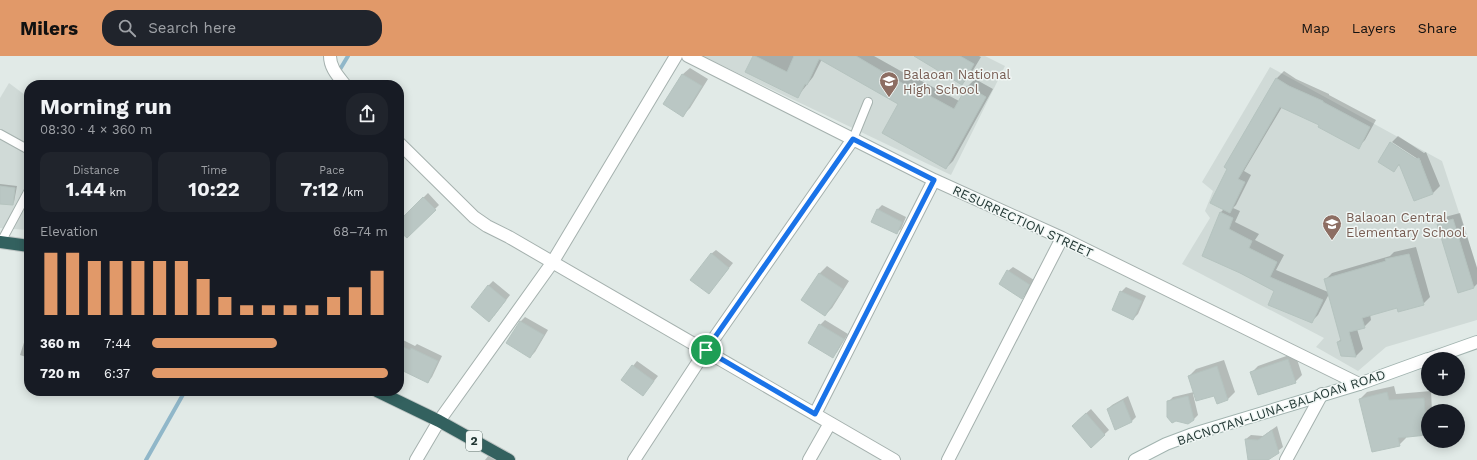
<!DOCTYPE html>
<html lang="en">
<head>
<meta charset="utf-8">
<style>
  body { margin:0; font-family:"Work Sans",sans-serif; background:#20242c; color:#f1f3f6; height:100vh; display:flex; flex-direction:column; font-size:15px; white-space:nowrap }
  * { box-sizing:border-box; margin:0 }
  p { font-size:13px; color:#9ea1a6 }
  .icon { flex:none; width:22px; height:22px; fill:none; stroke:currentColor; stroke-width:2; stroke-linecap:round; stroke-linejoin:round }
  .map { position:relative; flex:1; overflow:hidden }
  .side { position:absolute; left:24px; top:24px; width:380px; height:316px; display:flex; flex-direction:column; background:#171b24; border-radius:16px; box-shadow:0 2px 10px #0003 }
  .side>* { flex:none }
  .fabs { position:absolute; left:1421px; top:296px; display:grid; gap:8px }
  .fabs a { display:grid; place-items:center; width:44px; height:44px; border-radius:50%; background:#171b24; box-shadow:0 2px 10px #0003; font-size:20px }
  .pin { position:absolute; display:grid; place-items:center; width:34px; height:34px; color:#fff; margin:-17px; border:2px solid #fff; border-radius:50%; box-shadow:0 1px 4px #0007 }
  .round { display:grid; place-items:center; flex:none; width:42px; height:42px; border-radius:16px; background:#20242c }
  .head { display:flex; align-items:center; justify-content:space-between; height:68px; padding:0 16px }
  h1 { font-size:22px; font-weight:700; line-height:30px }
  .metrics { display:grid; grid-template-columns:repeat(3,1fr); gap:6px; height:68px; padding:4px 16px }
  .metrics div { display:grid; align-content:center; border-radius:10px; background:#20242c; text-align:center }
  .metrics b { font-size:20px; font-weight:700 }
  .metrics small { font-size:11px; font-weight:400 }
  .metrics p { font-size:11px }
  .chart { height:112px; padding:8px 16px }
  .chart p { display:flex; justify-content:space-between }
  .chart svg { width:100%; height:72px; margin-top:4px; stroke:#e19969; stroke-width:6 }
  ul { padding:0 16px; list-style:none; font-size:13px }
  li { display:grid; grid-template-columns:64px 48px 1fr; align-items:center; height:30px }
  li i { height:10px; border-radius:5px; background:#e19969 }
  header { display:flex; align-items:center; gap:24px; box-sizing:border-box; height:56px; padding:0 20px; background:#e19969; color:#111 }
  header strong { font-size:19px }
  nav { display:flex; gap:22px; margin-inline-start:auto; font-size:14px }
  .search { width:280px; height:36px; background:#20242c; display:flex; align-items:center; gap:10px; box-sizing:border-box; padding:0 14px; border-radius:16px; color:#9ea1a6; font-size:15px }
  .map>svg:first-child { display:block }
  .built { fill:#d0dad7 }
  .shadow { fill:#0003 }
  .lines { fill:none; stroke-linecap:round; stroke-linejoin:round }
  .stream { stroke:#90b7c9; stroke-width:4 }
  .building { fill:#bac7c4; stroke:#b5c3bf }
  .lane-casing { stroke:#a5b1ae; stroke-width:10 }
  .street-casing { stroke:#a5b1ae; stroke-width:14 }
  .secondary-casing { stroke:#a2b4b0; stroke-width:14 }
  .highway-casing { stroke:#bdc4c3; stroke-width:14 }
  .lane { stroke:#fff; stroke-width:8 }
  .street { stroke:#fff; stroke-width:12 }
  .secondary { stroke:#fff; stroke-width:12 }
  .highway { stroke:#33615f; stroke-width:12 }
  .route-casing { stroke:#fff; stroke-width:8 }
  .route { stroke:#1a73e8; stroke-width:5 }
  .labels { text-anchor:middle; stroke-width:3; stroke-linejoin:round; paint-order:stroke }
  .shield { fill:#f1f7f5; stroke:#62726f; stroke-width:1 }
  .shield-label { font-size:12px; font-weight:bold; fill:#243936 }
  .education-label { font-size:13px; fill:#785e54; stroke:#f1f7f5; text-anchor:start }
  .street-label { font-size:13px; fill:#243936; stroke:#f1f7f5 }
</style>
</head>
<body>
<header>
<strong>Milers</strong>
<div class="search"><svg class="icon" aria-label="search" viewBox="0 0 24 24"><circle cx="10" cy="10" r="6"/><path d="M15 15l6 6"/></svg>Search here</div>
<nav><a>Map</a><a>Layers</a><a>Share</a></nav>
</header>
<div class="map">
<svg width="1477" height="404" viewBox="0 0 1477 404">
  <rect width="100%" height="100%" fill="#e1eae7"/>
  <path class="built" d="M702,0H985L1005,10L951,119Z
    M1270,11L1442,105L1477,211V264L1386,291L1358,315L1316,291L1324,282L1182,208L1210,162L1205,155L1213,135L1202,126Z
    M9,27L29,42V174L0,172V42Z"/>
  <path class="shadow" d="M754,0H874L915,23L916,22L959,45L968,30L975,23L993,33L953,105L946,112L899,48L822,3L813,21L798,40Z
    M916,0H979L981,1L969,21L962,28Z
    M690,12L708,23L690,52L683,59V18Z
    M1284,15L1296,23L1329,38V39L1376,64L1365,84L1358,91L1320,68L1282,51L1244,115L1251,119L1236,149L1233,152L1240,155L1235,166L1259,178L1255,184L1284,199L1276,214L1328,236L1325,224L1332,217L1390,200L1394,196L1416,191L1430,241L1423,248L1398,250L1370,258L1371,264L1364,271L1357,273L1363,293L1356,300L1342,299L1338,286L1341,283L1329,238L1318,259L1311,266L1275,235L1240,217L1220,157L1224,153L1277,22Z
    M1398,80L1424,97L1426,96L1440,130L1433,137L1415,144L1400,108L1394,114L1380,106L1391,86V88L1420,107L1421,105L1392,86Z
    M0,128L17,130L14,146L12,148L0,147Z
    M428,137L439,149L407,181L399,173V166Z
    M882,149L906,161L901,173L896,177L877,154Z
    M1460,157L1477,212V228L1474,231L1459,236L1438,168L1445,161Z
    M716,194L733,207L713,232L711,198Z
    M827,210L849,225L832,252L825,259L802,244L820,217Z
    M1013,211L1034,224L1027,237L1022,241L1008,215Z
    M493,225L510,239L494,260L488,230Z
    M1126,231L1146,240L1138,258L1133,263L1121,236Z
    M525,261L548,274L535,296L530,301L507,287L521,265Z
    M825,264L848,278L837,296L833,300L809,286L820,269Z
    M29,277V302L20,299L26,280Z
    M399,282L415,290L417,288L442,300L432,321L428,326L399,312Z
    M1295,297L1302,319L1295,326L1251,317L1258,310Z
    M1224,304L1235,336L1228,343L1215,338H1193L1198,359L1193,364L1168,346L1173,341L1194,336L1189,320L1196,313Z
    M637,305L658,320L647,334L633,310Z
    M1394,330L1396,338L1431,335L1432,355H1428V377L1427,378L1406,380V382L1399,389L1360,343L1367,336Z
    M1128,340L1136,361L1132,365L1108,353L1112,349Z
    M1091,353L1109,374L1091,391L1077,365Z
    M1277,370L1283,391L1266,404H1249L1246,383L1251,379L1263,380Z
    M489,399L498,404H485Z"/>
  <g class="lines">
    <path class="stream" d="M339,15L348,0
      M331,29L334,24
      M146,404L185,335"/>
  </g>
  <path class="building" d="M753,0H755L787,16L794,0H856L907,30L908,28L954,53L967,30L986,41L946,113L882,77L898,48L819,3L807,29L805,28L798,42L745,16Z
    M914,0H960L974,8L962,29Z
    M682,18L702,30L683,61L663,48Z
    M1276,22L1289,30L1323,45V46L1370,71L1359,93L1318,71L1319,69L1280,51L1238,123L1245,126L1230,157L1210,147L1227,113L1224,111Z
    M1390,86L1416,103L1419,102L1433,138L1414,145L1399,108L1394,116L1378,106Z
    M0,130L15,132L13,149L0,148Z
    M423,141L436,154L407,182L399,175V165Z
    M877,153L902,166L897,178L871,166Z
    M1220,156L1233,162L1229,173L1252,185L1249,192L1277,206L1270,221L1323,244L1312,267L1268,249L1274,235L1240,217L1202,200Z
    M1453,163L1474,232L1458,237L1437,168Z
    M711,197L729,212L709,238L690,224Z
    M1409,198L1424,249L1398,256L1397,252L1362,262L1365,272L1349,276L1356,301L1341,300L1337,286L1341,285L1324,223L1386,205L1385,203Z
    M1007,214L1030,229L1022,243L999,228Z
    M819,217L843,233L825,260L801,244Z
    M488,229L506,244L489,266L471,251Z
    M1120,235L1142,245L1133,264L1112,254Z
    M520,265L544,279L530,302L506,287Z
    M819,268L844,283L833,302L808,287Z
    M399,289L410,294L411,292L438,305L428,327L399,313Z
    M1288,303L1296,327L1258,339L1250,316Z
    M632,309L654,325L643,340L621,324Z
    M1217,310L1228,344L1217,348L1214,340L1196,345L1188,320Z
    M1387,336L1389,344L1424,342L1427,379L1398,382L1400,390L1372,396L1359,343Z
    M1188,340L1194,364L1188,368L1176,365L1172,367L1167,361V345Z
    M1123,344L1132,366L1115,374L1107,353Z
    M1086,357L1105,379L1091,392L1072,370Z
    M1272,374L1279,397L1268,404H1248L1245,383L1258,384Z"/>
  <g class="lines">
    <defs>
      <path id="lane" d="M0,78L29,94
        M853,83L868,46
        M1,186L29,134"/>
      <path id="street" d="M330,0C330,12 338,20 345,29
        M688,0L934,124L1062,182L1359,328
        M399,87L474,161L487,170L509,181L894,404
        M815,358L934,124
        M416,404L439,365L552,207L676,0
        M634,404L706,294L853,83
        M809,404L830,367
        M948,404L1062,182
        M1286,404L1322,338"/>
      <path id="secondary" d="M1429,303L1477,286
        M1135,404L1166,388L1190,379L1359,328L1428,303"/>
      <path id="highway" d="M0,186L29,190
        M377,335L439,365L509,404"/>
    </defs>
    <use href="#lane" class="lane-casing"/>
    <use href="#street" class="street-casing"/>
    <use href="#secondary" class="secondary-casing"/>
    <use href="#highway" class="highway-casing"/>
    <use href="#lane" class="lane"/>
    <use href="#street" class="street"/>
    <use href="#secondary" class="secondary"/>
    <use href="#highway" class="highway"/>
  </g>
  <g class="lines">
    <defs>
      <path id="route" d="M853,83L934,124L815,358L706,294Z"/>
    </defs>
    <use href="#route" class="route-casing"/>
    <use href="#route" class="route"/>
  </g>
  <defs>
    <symbol id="school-pin" viewBox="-11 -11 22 30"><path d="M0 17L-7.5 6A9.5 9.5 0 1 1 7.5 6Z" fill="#8d6e63" stroke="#f1f7f5"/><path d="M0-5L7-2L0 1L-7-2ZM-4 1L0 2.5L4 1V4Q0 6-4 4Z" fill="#fff"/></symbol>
  </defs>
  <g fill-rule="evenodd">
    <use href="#school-pin" x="878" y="14" width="22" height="30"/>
    <use href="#school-pin" x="1321" y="157" width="22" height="30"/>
  </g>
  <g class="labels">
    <rect class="shield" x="466" y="375" width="16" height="20" rx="3"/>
    <g class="shield-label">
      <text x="474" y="389">2</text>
    </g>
    <g class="education-label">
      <text x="903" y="23">Balaoan National<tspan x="903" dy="15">High School</tspan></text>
      <text x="1346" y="166">Balaoan Central<tspan x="1346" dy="15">Elementary School</tspan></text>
    </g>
    <g class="street-label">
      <text transform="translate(1023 165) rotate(25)" y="5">RESURRECTION STREET</text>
      <text transform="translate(1281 351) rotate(-18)" y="5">BACNOTAN-LUNA-BALAOAN ROAD</text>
    </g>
  </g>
</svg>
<div class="fabs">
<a>+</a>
<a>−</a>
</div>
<div class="pin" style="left:706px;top:294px;background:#1e9e55"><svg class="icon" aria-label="arrive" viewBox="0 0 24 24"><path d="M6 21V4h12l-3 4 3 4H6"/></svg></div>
<section class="side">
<div class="head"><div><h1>Morning run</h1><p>08:30 · 4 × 360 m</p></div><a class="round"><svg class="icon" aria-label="share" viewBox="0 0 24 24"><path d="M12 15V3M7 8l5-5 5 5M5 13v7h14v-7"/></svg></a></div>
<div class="metrics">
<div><p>Distance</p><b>1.44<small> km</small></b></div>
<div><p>Time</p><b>10:22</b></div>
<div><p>Pace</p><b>7:12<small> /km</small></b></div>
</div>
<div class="chart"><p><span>Elevation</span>68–74 m</p>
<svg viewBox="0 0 160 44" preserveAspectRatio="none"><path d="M5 44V6M15 44V6M25 44V11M35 44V11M45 44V11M55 44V11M65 44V11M75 44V22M85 44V33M95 44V38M105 44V38M115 44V38M125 44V38M135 44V33M145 44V27M155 44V17"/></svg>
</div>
<ul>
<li><b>360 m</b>7:44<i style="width:53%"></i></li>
<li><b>720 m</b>6:37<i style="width:100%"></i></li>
</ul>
</section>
</div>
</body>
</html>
